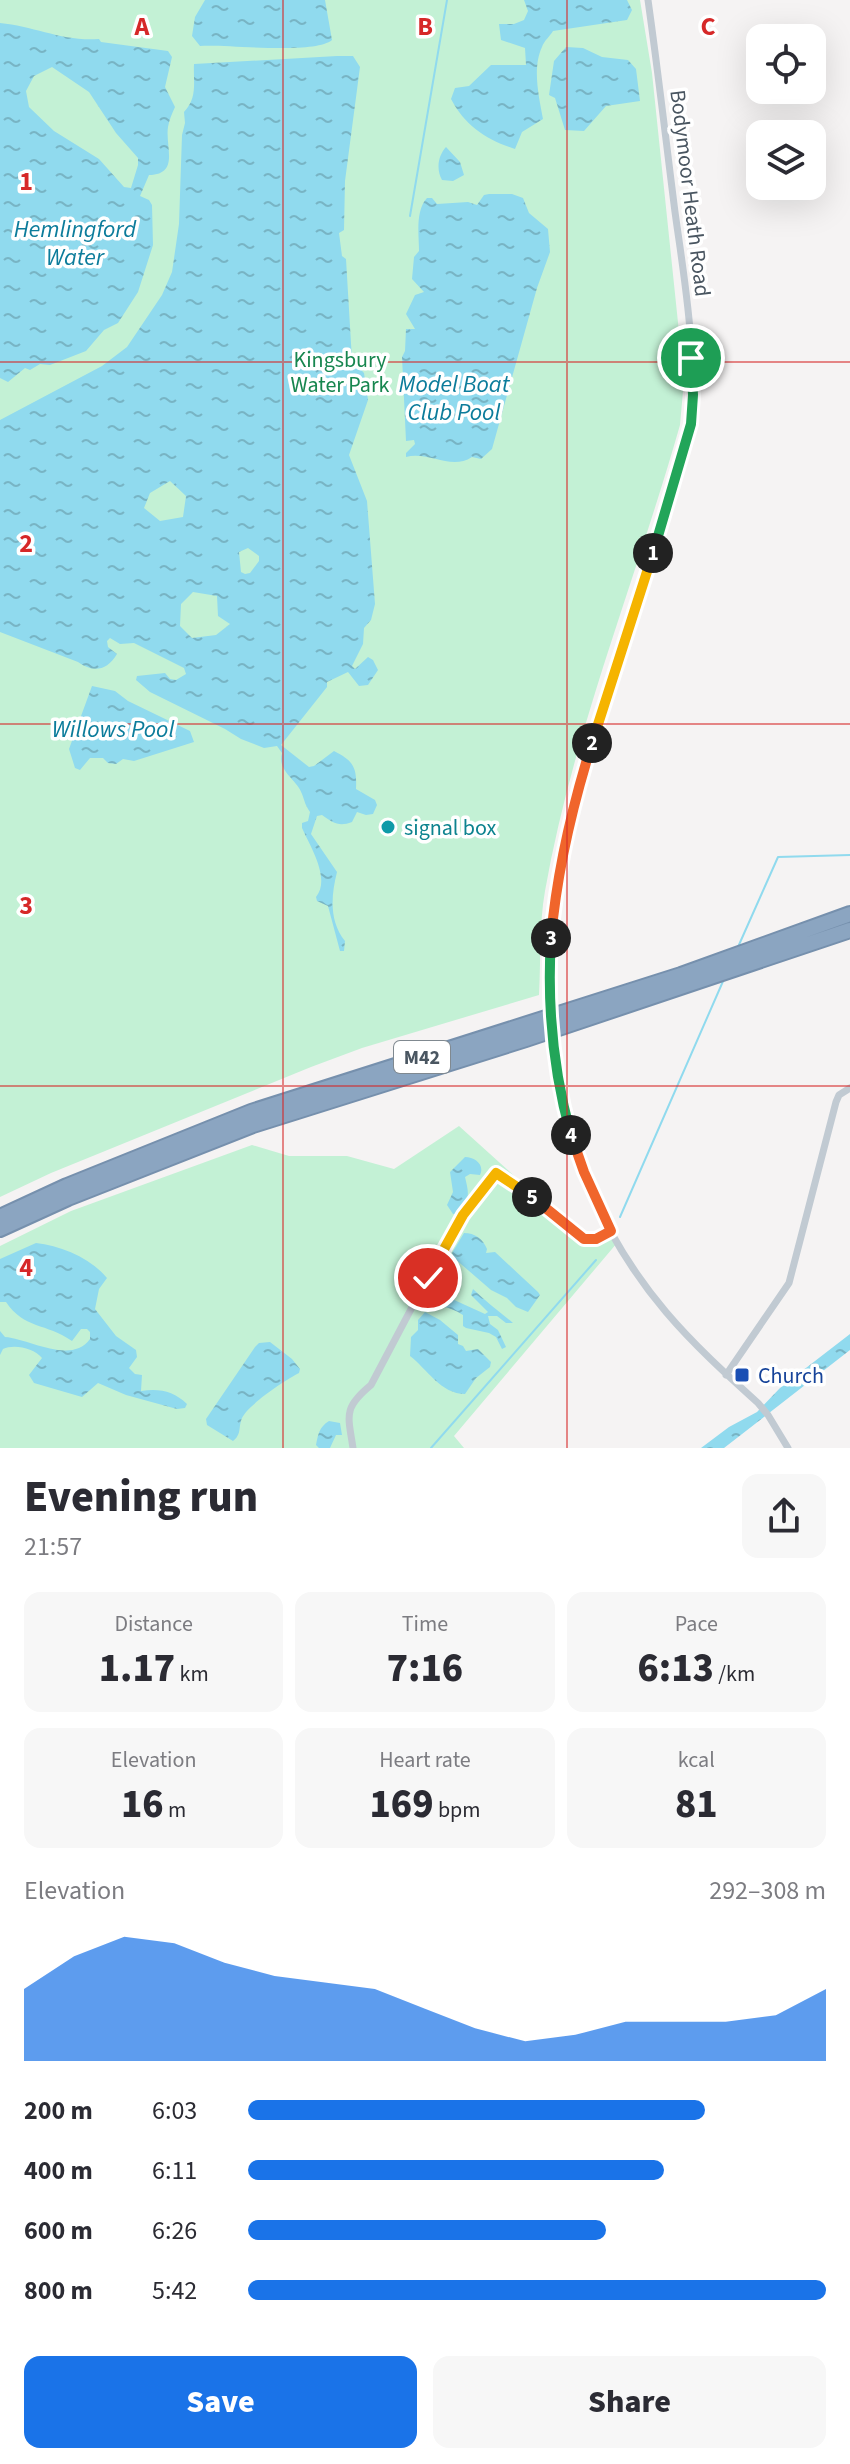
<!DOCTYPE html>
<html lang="en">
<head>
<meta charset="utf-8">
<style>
  body { margin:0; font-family:"Source Sans 3",sans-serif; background:#f7f7f7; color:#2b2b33; height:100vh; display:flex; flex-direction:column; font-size:30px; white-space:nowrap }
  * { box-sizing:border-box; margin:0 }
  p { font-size:26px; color:#7c7c81 }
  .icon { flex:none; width:44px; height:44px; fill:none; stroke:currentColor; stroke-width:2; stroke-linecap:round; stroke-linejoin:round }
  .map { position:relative; height:1448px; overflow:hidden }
  .details { display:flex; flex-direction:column; background:#fff; flex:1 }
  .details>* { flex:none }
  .buttons { position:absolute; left:746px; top:24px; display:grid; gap:16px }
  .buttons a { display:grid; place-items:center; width:80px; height:80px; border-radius:16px; background:#fff; box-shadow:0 8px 32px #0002; font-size:40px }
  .pin { position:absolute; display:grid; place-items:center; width:68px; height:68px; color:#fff; margin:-34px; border:4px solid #fff; border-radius:50%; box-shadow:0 2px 8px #0007 }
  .km { position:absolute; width:40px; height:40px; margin:-20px; border-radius:50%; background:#222; color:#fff; font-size:22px; line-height:40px; text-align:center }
  .round { display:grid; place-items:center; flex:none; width:84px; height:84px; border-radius:16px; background:#f7f7f7 }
  .summary { display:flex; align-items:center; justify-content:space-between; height:136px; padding:0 24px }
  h1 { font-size:44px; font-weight:800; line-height:60px }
  .figures { display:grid; grid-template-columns:repeat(3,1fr); gap:12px; height:136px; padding:8px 24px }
  .figures div { display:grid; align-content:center; border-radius:16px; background:#f7f7f7; text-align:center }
  .figures b { font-size:40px; font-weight:800 }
  .figures small { font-size:22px; font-weight:400 }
  .figures p { font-size:22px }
  .chart { height:224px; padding:16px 24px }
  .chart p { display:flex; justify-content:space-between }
  .chart svg { width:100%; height:144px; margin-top:8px; fill:#1a73e8; opacity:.7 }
  .action { display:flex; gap:16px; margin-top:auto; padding:16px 24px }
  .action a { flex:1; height:92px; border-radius:16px; background:#1a73e8; color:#fff; font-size:32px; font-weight:800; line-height:92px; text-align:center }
  .action a+a { background:#f7f7f7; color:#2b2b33 }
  ul { padding:0 24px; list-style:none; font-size:26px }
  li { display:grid; grid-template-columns:128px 96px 1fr; align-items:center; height:60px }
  li i { height:20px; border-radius:10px; background:#1a73e8 }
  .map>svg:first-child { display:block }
  .green { fill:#c3f1d5 }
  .water { fill:url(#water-ripples); fill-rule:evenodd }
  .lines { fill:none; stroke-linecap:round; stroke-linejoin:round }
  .stream { stroke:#90daee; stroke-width:2 }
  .motorway-casing { stroke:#7690ad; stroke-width:18 }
  .minor { stroke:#c1cad2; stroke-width:7 }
  .motorway { stroke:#8ba5c1; stroke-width:14 }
  .minor-bridge { stroke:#c1cad2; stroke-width:7 }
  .split-1-casing { stroke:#fff; stroke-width:16 }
  .split-2-casing { stroke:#fff; stroke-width:16 }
  .split-3-casing { stroke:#fff; stroke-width:16 }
  .split-4-casing { stroke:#fff; stroke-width:16 }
  .split-5-casing { stroke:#fff; stroke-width:16 }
  .split-6-casing { stroke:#fff; stroke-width:16 }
  .split-1 { stroke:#22a559; stroke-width:10 }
  .split-2 { stroke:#f5b400; stroke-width:10 }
  .split-3 { stroke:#f0652b; stroke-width:10 }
  .split-4 { stroke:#22a559; stroke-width:10 }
  .split-5 { stroke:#f0652b; stroke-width:10 }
  .split-6 { stroke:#f5b400; stroke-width:10 }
  .grid { fill:none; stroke:#d62828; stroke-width:2; stroke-opacity:0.55 }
  .culture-dot { fill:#0f9aa8; stroke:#fff; stroke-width:3 }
  .transit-dot { fill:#1a4fb4; stroke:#fff; stroke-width:3 }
  .labels { text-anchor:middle; stroke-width:7; stroke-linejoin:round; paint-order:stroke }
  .shield { fill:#fff; stroke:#808990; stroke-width:2 }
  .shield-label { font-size:20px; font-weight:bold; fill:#4a5661 }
  .street-label { font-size:22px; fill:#4a5661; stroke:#fff }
  .park-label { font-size:22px; fill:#17864f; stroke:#fff }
  .culture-label { font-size:22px; fill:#0d838f; stroke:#fff; text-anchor:start }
  .transit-label { font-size:22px; fill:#164399; stroke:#fff; text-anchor:start }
  .water-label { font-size:24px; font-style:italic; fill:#0c7c9b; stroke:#fff }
  .grid-label { font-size:26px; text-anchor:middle; font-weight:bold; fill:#d62828; stroke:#fff; stroke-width:7; stroke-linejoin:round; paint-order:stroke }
</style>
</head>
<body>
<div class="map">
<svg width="850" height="1448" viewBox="0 0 850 1448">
  <defs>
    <pattern id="water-ripples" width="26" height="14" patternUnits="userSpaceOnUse" patternTransform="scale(2)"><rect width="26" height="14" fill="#90daee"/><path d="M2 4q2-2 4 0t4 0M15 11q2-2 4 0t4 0" fill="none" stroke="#78b4c4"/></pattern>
  </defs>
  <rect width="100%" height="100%" fill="#f5f3f3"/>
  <path class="green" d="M0,0H640L652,73L684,380L680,425C636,580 573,732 545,891C539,925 541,961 539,995L362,1048L311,1067L51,1173L0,1197Z
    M459,1126L584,1239L591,1240L611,1231L617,1243L454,1436L464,1448H0V1246L71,1211L252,1145L289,1156H347L394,1169Z"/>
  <path class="water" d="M205,0H325L332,40C314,55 227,44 200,46L192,36L195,17Z
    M524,0H627L632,10L627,20L553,31C550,36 544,41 542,47C532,68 539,97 543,119L522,132L515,149C487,140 465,126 451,99L455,88L469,86L491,65H526L525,48L501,40L499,24H514L524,20L528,11Z
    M0,23C34,26 64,42 99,39L101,42L168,51L172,57L165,87L175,107C172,114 169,120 168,127C165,147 180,174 149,175L140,196L149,200L152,205L153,245L138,292L118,323L104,330L86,351L50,365L40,364L30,370L25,368L8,382L0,378ZM52,67L89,92L116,133L138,158V165L131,188L124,187L99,159L54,131L29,107L26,91L34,76Z
    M566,47L583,48L602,57L628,60L636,69L640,101L606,106L584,131L565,130L555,98L549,95L554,61Z
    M337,56H353L360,67L345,181L344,230L339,233L342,256L346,259L352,360L364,373L368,400L349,455L367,501L375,604L371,620L364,628L363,644L352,666L355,669L368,657L373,660L378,670L368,685L359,686L348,672L327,682V687L281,745L309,767L314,766L334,751C354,761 357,768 356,789L375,800L377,805L373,814L366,815L357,812L352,822C339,827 333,823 322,815L317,816L311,834L337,872C331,896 329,921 345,941L344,951H340L328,906L317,901L316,897C331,879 310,846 302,828V823L308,821L310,812C305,805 305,802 302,794C297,779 277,772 282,753L277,746L264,748L241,739L225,729L150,692L136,680L137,676L165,673L170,679L176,680L186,674L184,668L134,643L120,644L110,638L107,641L108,647L117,654C107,671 93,673 78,662L0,632V420L102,366L127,347L162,295L172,272L179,224L182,135L185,123L184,112C198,98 193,81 194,64ZM170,481L186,496L183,517L160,521L144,508L150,493ZM248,548L259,556V561L250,573L245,574L241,572L239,552ZM193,592L217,596L218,616L230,624L216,635L192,638L180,626L181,604Z
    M446,147L460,162L464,175L453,181L442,180C436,169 438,156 446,147Z
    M489,194H512L523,198L529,213L548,229L550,252L537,288L492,449L481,459L472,457C451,471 429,451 406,457V453L415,444L414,440L406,441L402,357L405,351L406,329H415L406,314L415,295L424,292L412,279L414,257L419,251C419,235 415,211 427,198H432L437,204L468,202L477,205L484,195Z
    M92,686L115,691L128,701L190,731L194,742L134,761L123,759L116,764L108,763L103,758H90L80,770L75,768L69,749Z
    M465,1157C475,1157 485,1165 480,1175L470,1174L465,1177C469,1194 471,1200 456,1214H453L447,1205L453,1192L450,1172Z
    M464,1233C475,1233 483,1239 487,1249L486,1253L495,1252L538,1292L540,1295L528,1312L516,1307L507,1298L491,1290L454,1258L452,1253Z
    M36,1243C61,1246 91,1258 107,1278L99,1289L95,1309L116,1336L136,1350L137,1357L129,1368L135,1374L142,1375L141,1391C159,1388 174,1391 187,1404L185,1408L177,1409L126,1395L98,1383L82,1397L34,1383L29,1375L42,1358C34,1348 14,1344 3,1349L0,1355V1331L5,1337C30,1339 71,1365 90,1339V1332L87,1329H81L72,1341C46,1323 24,1329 6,1302H0V1259Z
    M434,1289L440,1290L452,1299L485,1314L488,1312L471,1295L473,1289C486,1302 500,1312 513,1323H506L497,1316H488L490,1324L498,1330L506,1347L502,1349L496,1337L489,1333L466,1328L463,1326V1315C455,1310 444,1305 435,1307L429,1299Z
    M425,1312L440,1320L458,1335V1344L463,1346L466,1351L478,1349L491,1362L490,1367L476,1378L465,1394C441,1394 427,1369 410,1356L411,1337L418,1330V1320Z
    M850,1334V1350L724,1448H701L729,1427L757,1412L780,1388Z
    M270,1342L292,1359L300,1369L299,1373C285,1380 248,1405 242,1418C238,1428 242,1434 233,1441L207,1425L206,1419L255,1347L259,1343Z
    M329,1421L340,1423L342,1435H336L330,1448H319L316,1445C318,1435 319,1427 329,1421Z"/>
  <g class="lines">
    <path class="stream" d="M410,216L447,0
      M738,947L778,857L850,855
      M620,1217L724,979
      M431,1448L596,1260"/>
    <defs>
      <path id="motorway" d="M0,1217L67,1186L251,1112L681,975L850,914
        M0,1229L68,1198L253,1125L526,1039L850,930"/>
    </defs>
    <use href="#motorway" class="motorway-casing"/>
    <path class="minor" d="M551,1003C545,885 581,775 617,664C640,594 662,525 684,455C702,375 686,292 675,212C666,141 658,71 648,0
      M553,1043C559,1139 604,1239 666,1312C694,1345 726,1374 758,1403L768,1415L788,1448
      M726,1375L789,1283L836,1102L839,1095L850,1088
      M353,1448C348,1415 343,1408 371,1385L448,1239L496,1173L515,1184L584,1239H596L611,1231"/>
    <use href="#motorway" class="motorway"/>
    <path class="minor-bridge" d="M551,1003L553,1043"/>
  </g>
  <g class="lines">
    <defs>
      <path id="split-1" d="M653,553L691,424L693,395L691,358"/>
      <path id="split-2" d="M592,743L653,553"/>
      <path id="split-3" d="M551,938C557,870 572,807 592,743"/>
      <path id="split-4" d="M551,938C547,1004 553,1071 571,1135"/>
      <path id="split-5" d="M532,1197L584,1239H596L611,1231L584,1172L571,1135"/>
      <path id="split-6" d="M428,1278L463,1215L496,1173L532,1197"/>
    </defs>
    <use href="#split-1" class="split-1-casing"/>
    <use href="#split-2" class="split-2-casing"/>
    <use href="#split-3" class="split-3-casing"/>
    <use href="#split-4" class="split-4-casing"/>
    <use href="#split-5" class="split-5-casing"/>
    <use href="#split-6" class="split-6-casing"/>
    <use href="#split-1" class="split-1"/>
    <use href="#split-2" class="split-2"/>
    <use href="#split-3" class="split-3"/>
    <use href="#split-4" class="split-4"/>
    <use href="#split-5" class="split-5"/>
    <use href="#split-6" class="split-6"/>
  </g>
  <path class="grid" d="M283,0V1448M567,0V1448M0,362H850M0,724H850M0,1086H850"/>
  <circle class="culture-dot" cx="388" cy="827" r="8"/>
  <rect class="transit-dot" x="734" y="1367" width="16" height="16" rx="4"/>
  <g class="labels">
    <rect class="shield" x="394" y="1041" width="56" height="32" rx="6"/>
    <g class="shield-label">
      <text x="422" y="1064">M42</text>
    </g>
    <g class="street-label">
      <text transform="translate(691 193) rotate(83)" y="8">Bodymoor Heath Road</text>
    </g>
    <g class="park-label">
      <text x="340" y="367">Kingsbury<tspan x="340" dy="25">Water Park</tspan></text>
    </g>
    <g class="culture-label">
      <text x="404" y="835">signal box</text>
    </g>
    <g class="transit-label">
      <text x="758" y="1383">Church</text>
    </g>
    <g class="water-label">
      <text x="75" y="237">Hemlingford<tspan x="75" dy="28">Water</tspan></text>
      <text x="454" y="392">Model Boat<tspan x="454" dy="28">Club Pool</tspan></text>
      <text x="113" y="737">Willows Pool</text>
    </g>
  </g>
  <g class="grid-label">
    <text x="142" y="35">A</text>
    <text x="425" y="35">B</text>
    <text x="708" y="35">C</text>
    <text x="26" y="190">1</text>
    <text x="26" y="552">2</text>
    <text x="26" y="914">3</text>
    <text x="26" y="1276">4</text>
  </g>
</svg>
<div class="buttons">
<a><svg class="icon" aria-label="locate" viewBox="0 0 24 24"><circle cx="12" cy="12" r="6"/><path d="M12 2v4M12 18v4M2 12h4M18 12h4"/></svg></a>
<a><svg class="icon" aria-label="layers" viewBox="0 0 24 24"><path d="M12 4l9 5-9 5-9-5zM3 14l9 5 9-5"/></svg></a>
</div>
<div class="pin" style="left:691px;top:358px;background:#1e9e55"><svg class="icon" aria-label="arrive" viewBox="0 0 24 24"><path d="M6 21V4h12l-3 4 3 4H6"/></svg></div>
<div class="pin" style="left:428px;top:1278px;background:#d93025"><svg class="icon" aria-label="check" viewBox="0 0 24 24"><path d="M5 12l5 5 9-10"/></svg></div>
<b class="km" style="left:653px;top:553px">1</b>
<b class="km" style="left:592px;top:743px">2</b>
<b class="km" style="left:551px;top:938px">3</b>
<b class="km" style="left:571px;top:1135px">4</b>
<b class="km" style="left:532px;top:1197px">5</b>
</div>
<section class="details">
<div class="summary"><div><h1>Evening run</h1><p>21:57</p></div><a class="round"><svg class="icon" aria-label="share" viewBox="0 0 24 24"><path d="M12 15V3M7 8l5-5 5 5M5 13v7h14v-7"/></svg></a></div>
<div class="figures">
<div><p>Distance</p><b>1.17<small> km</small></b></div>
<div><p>Time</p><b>7:16</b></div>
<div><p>Pace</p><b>6:13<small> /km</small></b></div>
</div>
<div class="figures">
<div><p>Elevation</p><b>16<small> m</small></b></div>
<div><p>Heart rate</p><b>169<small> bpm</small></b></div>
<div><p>kcal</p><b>81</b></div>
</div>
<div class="chart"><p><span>Elevation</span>292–308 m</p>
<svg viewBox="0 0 160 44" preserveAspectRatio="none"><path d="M0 44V22L10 12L20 6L30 8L40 14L50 18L60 20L70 22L80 28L90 34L100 38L110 36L120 32L130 32L140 32L150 30L160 22V44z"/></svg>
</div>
<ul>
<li><b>200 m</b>6:03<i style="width:79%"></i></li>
<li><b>400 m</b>6:11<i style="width:72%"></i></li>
<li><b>600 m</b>6:26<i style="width:62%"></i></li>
<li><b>800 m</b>5:42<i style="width:100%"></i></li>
</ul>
<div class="action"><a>Save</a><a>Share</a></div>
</section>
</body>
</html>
